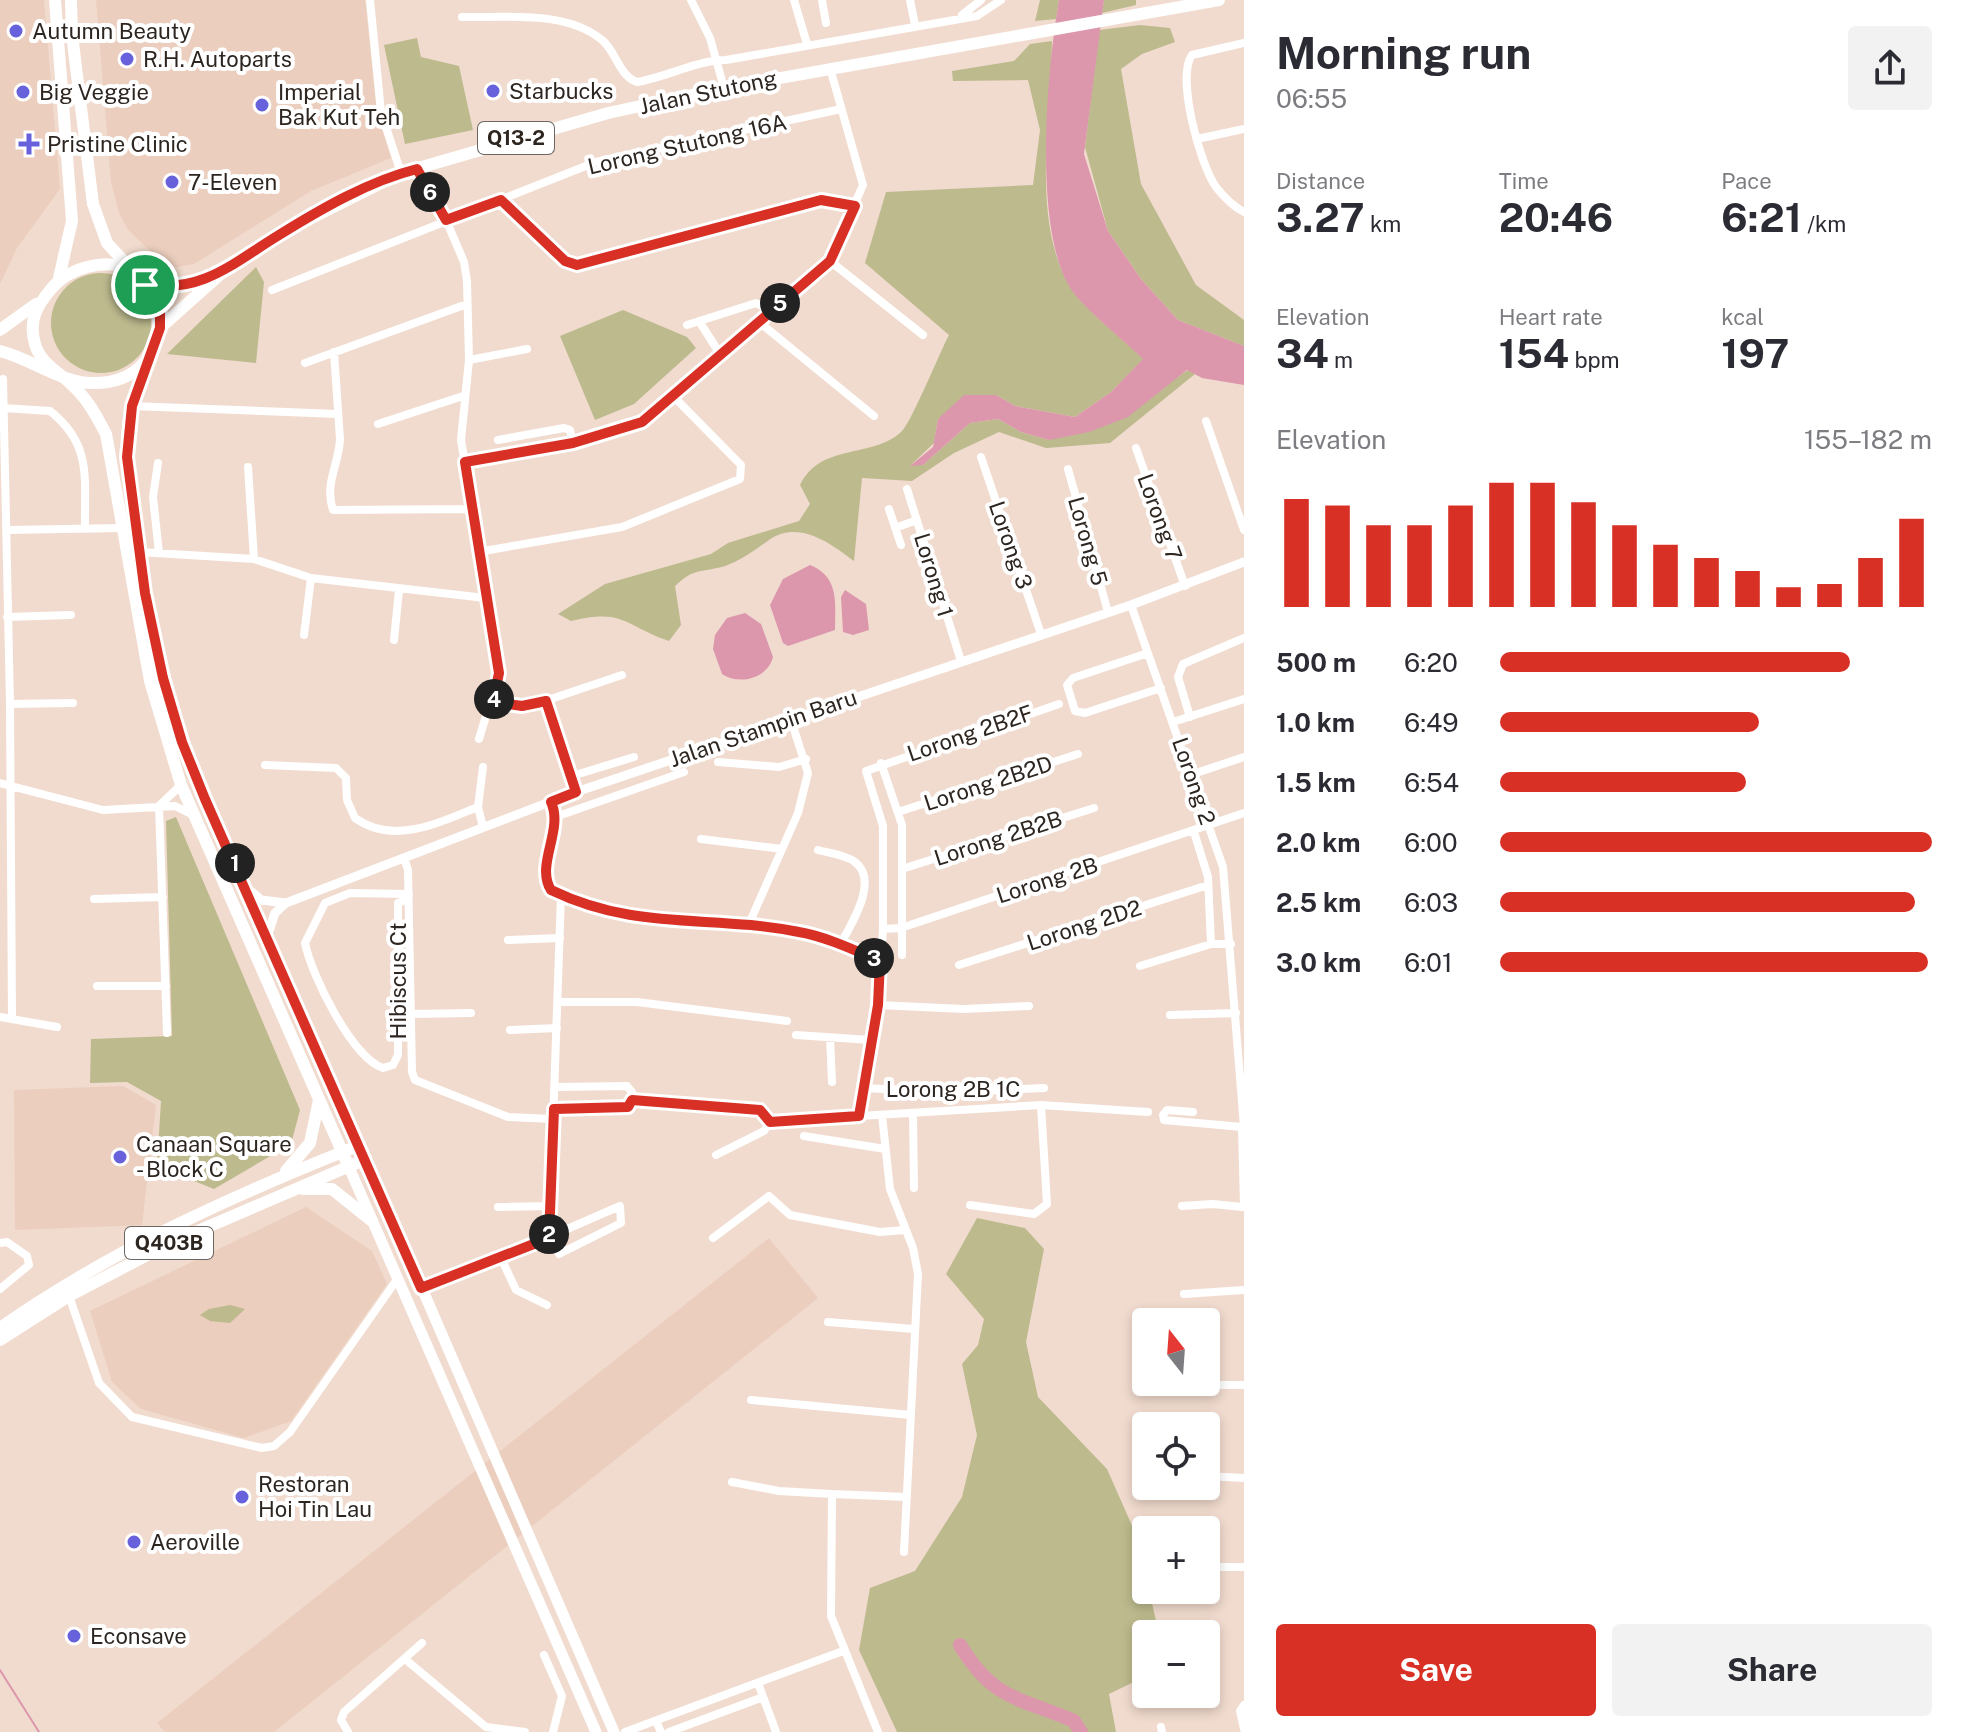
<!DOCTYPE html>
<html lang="en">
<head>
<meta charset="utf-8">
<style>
  body { margin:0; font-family:"Public Sans",sans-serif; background:#f2f2f3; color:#2b2b33; height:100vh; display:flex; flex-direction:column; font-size:30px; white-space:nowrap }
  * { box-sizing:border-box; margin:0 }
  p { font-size:26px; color:#7c7c81 }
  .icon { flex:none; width:44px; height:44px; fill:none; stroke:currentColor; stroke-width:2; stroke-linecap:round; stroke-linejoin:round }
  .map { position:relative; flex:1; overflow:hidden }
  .details { display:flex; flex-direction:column; background:#fff; width:720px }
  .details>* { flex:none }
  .needle { width:52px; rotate:343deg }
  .controls { position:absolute; left:1132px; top:1308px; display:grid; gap:16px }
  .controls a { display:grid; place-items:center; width:88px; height:88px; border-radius:8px; background:#fff; box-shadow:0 4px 12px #0003; font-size:40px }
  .pin { position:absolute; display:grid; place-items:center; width:68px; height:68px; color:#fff; margin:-34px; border:4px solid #fff; border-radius:50%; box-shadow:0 2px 8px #0007 }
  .km { position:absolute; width:40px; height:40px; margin:-20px; border-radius:50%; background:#222; color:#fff; font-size:22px; line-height:40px; text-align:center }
  .round { display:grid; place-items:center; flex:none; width:84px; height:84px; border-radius:8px; background:#f2f2f3 }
  .head { display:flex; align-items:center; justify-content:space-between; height:136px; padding:0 32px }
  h1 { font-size:44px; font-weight:700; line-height:60px }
  .stats { display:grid; grid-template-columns:repeat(3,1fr); gap:12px; height:136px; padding:8px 32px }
  .stats div { display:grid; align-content:center }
  .stats b { font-size:40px; font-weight:700 }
  .stats small { font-size:22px; font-weight:400 }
  .stats p { font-size:22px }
  .chart { height:224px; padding:16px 32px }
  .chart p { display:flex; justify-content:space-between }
  .chart svg { width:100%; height:144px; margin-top:8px; stroke:#d93025; stroke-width:6 }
  .primary-button { display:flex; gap:16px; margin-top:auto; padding:16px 32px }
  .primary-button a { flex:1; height:92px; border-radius:8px; background:#d93025; color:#fff; font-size:32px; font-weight:700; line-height:92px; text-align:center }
  .primary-button a+a { background:#f2f2f3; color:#2b2b33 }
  ul { padding:0 32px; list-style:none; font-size:26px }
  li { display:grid; grid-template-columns:128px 96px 1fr; align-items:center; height:60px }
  li i { height:20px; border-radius:10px; background:#d93025 }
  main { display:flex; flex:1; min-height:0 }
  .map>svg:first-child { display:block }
  .built { fill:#ebcebd }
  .green { fill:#bdba8e }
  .water { fill:#dc97ac }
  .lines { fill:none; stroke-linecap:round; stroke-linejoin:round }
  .stream { stroke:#dc97ac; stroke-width:2 }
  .river { stroke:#dc97ac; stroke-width:14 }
  .minor { stroke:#fff; stroke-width:8 }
  .tertiary { stroke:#fff; stroke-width:9 }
  .secondary { stroke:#fff; stroke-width:11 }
  .primary { stroke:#fff; stroke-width:12 }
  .trunk { stroke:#fff; stroke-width:12 }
  .route-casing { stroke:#fff; stroke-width:16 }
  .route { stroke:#d93025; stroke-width:10 }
  .poi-dot { fill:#6762db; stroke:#fff; stroke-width:3 }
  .labels { text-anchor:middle; stroke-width:8; stroke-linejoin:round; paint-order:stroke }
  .shield { fill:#fff; stroke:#6c6663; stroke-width:2 }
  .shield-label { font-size:20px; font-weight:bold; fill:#2d2520 }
  .poi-label { font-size:22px; fill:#2d2520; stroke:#fff; text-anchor:start }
  .street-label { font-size:22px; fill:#2d2520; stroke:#fff }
</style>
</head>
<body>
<main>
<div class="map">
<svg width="1244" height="1732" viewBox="0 0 1244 1732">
  <rect width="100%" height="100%" fill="#f1dbce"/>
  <path class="built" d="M0,0H44L60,189L17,248L0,284Z
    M96,0H365L377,113L391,158L311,191L194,264L177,267L162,262L128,230L119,213L111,182Z
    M123,1086L156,1105L142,1225L15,1230L14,1090Z
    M306,1207L372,1251L387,1284L291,1421L244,1438L141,1409L112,1382L90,1311Z
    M769,1238L818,1298L274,1732H165L157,1723Z"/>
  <path class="green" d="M1040,0H1059L1056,19L1035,21Z
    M1104,0H1136V5L1102,13Z
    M1140,25L1170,28L1175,42L1142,54L1121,69L1141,184L1196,285L1244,320V346L1178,320L1141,279L1108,231L1085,147L1099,30Z
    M417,38L421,57L459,66L473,130L405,144L384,45Z
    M1052,41C1051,114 1031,219 1069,285C1080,306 1125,341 1144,359L1111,392L1075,417L1015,406L996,395L938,419L934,443L911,465H923L970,423L998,419L1021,432L1049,440L1161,388L1188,370L1195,374L1110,443L1046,448L999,432L954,453L912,481L862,478L854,561C831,544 799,519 769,540C755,550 742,560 725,566C701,573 695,567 675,586L681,625L669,641C624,626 625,608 571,621L558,614L605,584L711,554L728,543L799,521L810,504L800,485C821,442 874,459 902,431C912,421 940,352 949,335L865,263L886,192L1033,185L1040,130L1028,80L953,81L952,71L1014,61L1030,44Z
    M256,267L264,282L256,363L167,354Z
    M51 323a50 50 0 1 1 100 0a50 50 0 1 1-100 0Z
    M623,310L687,337L696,348L634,404L595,420L560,336Z
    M176,817L300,1110L291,1144L214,1189L157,1166L161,1101L127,1082L90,1083L91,1039L172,1036L166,821Z
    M977,1218L1025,1228L1044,1249L1026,1342L1038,1397L1107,1469L1138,1539L1146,1590H1149L1159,1634H1146V1676L1109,1694L1116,1732H897L859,1650L870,1588L915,1571L962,1497L977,1435L962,1364L978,1345L984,1319L946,1274Z
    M230,1305L245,1309L230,1323L210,1321L200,1315L209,1309Z"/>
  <path class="water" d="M1059,0H1104L1084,154L1108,231L1141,279L1178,320L1244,346V385L1202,378L1187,370L1128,417L1089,432L1049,440L1021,432L998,419L970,423L923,465L910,466L933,447L938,419L964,395H996L1015,406L1075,417L1111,392L1143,359C1124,340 1081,307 1069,286C1033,225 1047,69 1059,0Z
    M810,565C840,577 835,604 835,630L788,646L783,643L770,605L783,579Z
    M845,590L866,604L869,630L853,635L843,632L841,597Z
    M745,613L761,624L773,657C768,678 739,686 722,674L713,649L715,635L727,618Z"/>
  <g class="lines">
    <path class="stream" d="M0,1670L39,1732"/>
    <path class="river" d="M960,1645C994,1701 1019,1697 1074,1721L1081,1732"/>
    <path class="minor" d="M370,0L381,112L401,173
      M691,0L710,38L724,88
      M794,0L807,44
      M822,0L826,23
      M910,0L915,25
      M962,15L981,0
      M462,17C507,18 566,10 602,40C616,51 619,76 637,82C668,77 696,60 726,60L977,16L1001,0
      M1244,43L1192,55C1176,77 1200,165 1216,187C1223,196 1234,207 1244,212
      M1197,139L1244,129
      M417,169L446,220L464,262L467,281L469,360L461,440L499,673L479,739
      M501,200L565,261L577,265L821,200L855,206
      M830,261L923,335
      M272,290L596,162L841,109
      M699,321L720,354
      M759,322L874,416
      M687,325L756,303L771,311
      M334,352L340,439C339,465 324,483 333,510L471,509
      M469,360L527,349
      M305,363L467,304
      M3,379L10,704L12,1019
      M132,406L338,414
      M3,408L50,411C93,445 84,479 85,529
      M1206,421L1244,530
      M378,424L463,396
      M498,440L564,428L570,430L573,443
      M1136,448L1185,586
      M981,457L1041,634
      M465,462L573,443L642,422L830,261L863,185L830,68
      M158,463L153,497L159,553
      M248,467L254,559
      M1068,469L1108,612
      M907,489L961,661
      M889,509L901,545
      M895,528L917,520
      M7,530L122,528
      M139,552L254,559L311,578L485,598
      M478,552L622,527L740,479L741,465L674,397
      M1131,605L1223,867L1244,1127
      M7,617L71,615
      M304,635L311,578
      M394,640L399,590
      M1148,653L1073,678L1067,685L1075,711L1085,713L1161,688
      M546,701L576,792
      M493,702L533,705L622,675
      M10,704L73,703
      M1190,717L1178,677L1183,664L1244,638
      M1173,722L1244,699
      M718,762L779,767L806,759
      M881,763L902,825V955
      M265,765L336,768L346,778L347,800L355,818C394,846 440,822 478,807L483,767
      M1193,774L1244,757
      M572,776L634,757
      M0,783L103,810L175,806L193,815
      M551,802C565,830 539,858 548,887C603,934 730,917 800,932C827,937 854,951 880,961
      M159,806L167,1033
      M159,806L181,785
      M478,807L483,827
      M898,812L1078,754
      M558,816L684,772
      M1194,832L1208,877L1211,944
      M701,839L782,849
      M818,850C829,853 846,855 855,862C880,881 850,926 840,945
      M404,858L408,870L412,1072L415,1080L508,1117L553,1119
      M902,869L1094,808
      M94,899L163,897
      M408,899L398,903V1055L393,1065L383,1068C352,1058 311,974 305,943L325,903L350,893L409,894
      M748,926L798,813L808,773L791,720
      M883,929L901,928L1244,813
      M508,940L560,938
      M959,965L1208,885
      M1140,966L1211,944H1231
      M97,986H166
      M558,1002H637L787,1021
      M878,1005L964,1009L1029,1006
      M411,1014L471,1013
      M1170,1015L1236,1013
      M0,1017L57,1027
      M510,1030L557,1028
      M796,1035L870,1040
      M830,1038L832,1082
      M861,1088L956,1092L1044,1088
      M632,1100L760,1110L770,1122
      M1041,1105L1148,1112
      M554,1109L628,1107L632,1092L627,1086L555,1087
      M1193,1112L1167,1110L1163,1115L1164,1120L1242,1127L1244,1207
      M913,1113L914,1188
      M882,1115L890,1189L913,1248L918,1274L904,1552
      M770,1122L859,1116
      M804,1136L885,1149
      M716,1155L764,1131L770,1122
      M970,1205L1034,1214L1047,1204L1041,1105L859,1116L878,1005L883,929V826L866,771L1059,704
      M1182,1206L1213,1204L1242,1207
      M498,1207L550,1206
      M549,1238L561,895
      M713,1238L769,1196L790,1215L880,1232L905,1230
      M0,1243L7,1242L27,1256L29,1265L0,1289
      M501,1258L516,1290L547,1305
      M421,1288L501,1258L620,1206L621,1223L559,1254
      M1184,1294L1244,1290
      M69,1296L99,1383L132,1417L262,1448L274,1446L290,1432L398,1278
      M828,1322L914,1329
      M1189,1385H1244
      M751,1400L911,1415
      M1206,1476L1244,1478
      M732,1482L779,1491L832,1494L831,1616L878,1732
      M832,1494L907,1497
      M1206,1567H1244
      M544,1655L562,1696L553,1732
      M405,1659L486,1727L525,1732
      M758,1683L776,1732
      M1244,1705L1240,1711L1244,1729
      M656,1721L661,1732
      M1161,1727L1162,1732
      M348,1732L341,1720L344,1712L422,1643
      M625,1732L843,1651
      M669,1732L763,1697"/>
    <path class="tertiary" d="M246,887L261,900L286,903L576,792L1131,605L1244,562
      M267,937L275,913L286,903"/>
    <path class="secondary" d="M366,1159L614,1732
      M348,1165L596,1732"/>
    <path class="primary" d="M55,0L72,221L59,278
      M71,0L72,35L93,204L107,243L133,271
      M145,285L180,287L211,276
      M160,328L225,270L278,235L401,173L608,113L724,88L1219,0
      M0,330L36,304
      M0,351C30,358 61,383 92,383C189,385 173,243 87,267C72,271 61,277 51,289C37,306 28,320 35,344C40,363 58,371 71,384C87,398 96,415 106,434L150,681L181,785L348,1165
      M145,363C139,384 130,406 128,428C125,461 131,494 136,526C148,621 169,710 205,799L366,1159"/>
    <path class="trunk" d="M286,1171L310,1143L319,1100
      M303,1189H332L372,1221
      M0,1328C111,1250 234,1195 360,1145
      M0,1340L69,1296L170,1243L366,1159"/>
  </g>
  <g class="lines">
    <defs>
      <path id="route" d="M417,169L446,220L501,200L565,261L577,265L821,200L855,206L830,261L642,422L573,443L465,462L499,673L493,702L522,706L546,701L576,792L551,802C564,830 535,865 551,890C638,932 710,914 799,932C827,937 854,950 880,961L878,1005L859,1116L770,1122L760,1110L632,1100L628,1107L554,1109L549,1238L421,1288L205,799L182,742L163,678L145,593L127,457L132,406L160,328V312L145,285C203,293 233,263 279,235C321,209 369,181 417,169Z"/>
    </defs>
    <use href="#route" class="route-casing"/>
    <use href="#route" class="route"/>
  </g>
  <g class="poi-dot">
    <circle cx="16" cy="31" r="8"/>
    <circle cx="127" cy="59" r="8"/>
    <circle cx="493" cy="91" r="8"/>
    <circle cx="23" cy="92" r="8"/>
    <circle cx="262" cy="105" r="8"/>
    <path d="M25 132h8v8h8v8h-8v8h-8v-8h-8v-8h8z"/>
    <circle cx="172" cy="182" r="8"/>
    <circle cx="120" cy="1157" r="8"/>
    <circle cx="242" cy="1497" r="8"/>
    <circle cx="134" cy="1542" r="8"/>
    <circle cx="74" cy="1636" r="8"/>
  </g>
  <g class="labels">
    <g class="shield">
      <rect x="478" y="122" width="76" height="32" rx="6"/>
      <rect x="125" y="1227" width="88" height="32" rx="6"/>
    </g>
    <g class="shield-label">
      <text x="516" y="145">Q13-2</text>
      <text x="169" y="1250">Q403B</text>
    </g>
    <g class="poi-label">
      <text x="32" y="39">Autumn Beauty</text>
      <text x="143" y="67">R.H. Autoparts</text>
      <text x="509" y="99">Starbucks</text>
      <text x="39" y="100">Big Veggie</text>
      <text x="278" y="100">Imperial<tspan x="278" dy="25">Bak Kut Teh</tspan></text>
      <text x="47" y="152">Pristine Clinic</text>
      <text x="188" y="190">7-Eleven</text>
      <text x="136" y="1152">Canaan Square<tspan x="136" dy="25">- Block C</tspan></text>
      <text x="258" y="1492">Restoran<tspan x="258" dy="25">Hoi Tin Lau</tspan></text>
      <text x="150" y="1550">Aeroville</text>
      <text x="90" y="1644">Econsave</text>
    </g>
    <g class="street-label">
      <text transform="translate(708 92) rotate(-12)" y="8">Jalan Stutong</text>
      <text transform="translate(687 144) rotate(-13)" y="8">Lorong Stutong 16A</text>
      <text transform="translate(1160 517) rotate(70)" y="8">Lorong 7</text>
      <text transform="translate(1088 541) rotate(74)" y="8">Lorong 5</text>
      <text transform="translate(1011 545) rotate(71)" y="8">Lorong 3</text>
      <text transform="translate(934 575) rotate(73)" y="8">Lorong 1</text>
      <text transform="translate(763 728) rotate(-19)" y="8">Jalan Stampin Baru</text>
      <text transform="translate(970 733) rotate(-19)" y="8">Lorong 2B2F</text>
      <text transform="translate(1194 781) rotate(71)" y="8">Lorong 2</text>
      <text transform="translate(988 783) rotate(-18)" y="8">Lorong 2B2D</text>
      <text transform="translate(998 838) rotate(-18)" y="8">Lorong 2B2B</text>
      <text transform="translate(1047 880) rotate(-18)" y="8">Lorong 2B</text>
      <text transform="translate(1084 925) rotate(-18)" y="8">Lorong 2D2</text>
      <text transform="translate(398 981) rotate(-90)" y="8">Hibiscus Ct</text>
      <text x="953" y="1097">Lorong 2B 1C</text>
    </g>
  </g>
</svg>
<div class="controls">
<a><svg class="needle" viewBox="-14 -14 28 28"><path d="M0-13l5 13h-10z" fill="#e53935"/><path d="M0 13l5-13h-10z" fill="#7c7c81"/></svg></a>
<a><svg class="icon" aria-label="locate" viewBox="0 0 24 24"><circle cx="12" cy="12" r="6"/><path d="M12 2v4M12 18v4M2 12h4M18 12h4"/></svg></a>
<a>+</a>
<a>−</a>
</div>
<div class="pin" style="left:145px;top:285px;background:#1e9e55"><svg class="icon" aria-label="arrive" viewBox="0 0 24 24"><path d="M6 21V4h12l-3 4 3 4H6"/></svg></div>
<b class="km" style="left:235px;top:863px">1</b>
<b class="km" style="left:549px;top:1234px">2</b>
<b class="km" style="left:874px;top:958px">3</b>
<b class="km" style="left:494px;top:699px">4</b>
<b class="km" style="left:780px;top:303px">5</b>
<b class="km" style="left:430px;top:192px">6</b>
</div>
<section class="details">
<div class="head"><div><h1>Morning run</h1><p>06:55</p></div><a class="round"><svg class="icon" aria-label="share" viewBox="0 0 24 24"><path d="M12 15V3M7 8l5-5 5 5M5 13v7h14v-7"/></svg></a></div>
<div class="stats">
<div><p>Distance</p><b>3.27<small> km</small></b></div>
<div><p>Time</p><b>20:46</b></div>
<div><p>Pace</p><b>6:21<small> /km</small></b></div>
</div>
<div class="stats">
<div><p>Elevation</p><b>34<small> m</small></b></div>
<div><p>Heart rate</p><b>154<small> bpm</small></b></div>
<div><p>kcal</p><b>197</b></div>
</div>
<div class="chart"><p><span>Elevation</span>155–182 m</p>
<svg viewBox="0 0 160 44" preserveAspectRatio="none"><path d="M5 44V11M15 44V13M25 44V19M35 44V19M45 44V13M55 44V6M65 44V6M75 44V12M85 44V19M95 44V25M105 44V29M115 44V33M125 44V38M135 44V37M145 44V29M155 44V17"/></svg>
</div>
<ul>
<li><b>500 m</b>6:20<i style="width:81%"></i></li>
<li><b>1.0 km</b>6:49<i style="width:60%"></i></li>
<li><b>1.5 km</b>6:54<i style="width:57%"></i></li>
<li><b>2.0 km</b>6:00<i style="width:100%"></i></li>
<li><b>2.5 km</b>6:03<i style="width:96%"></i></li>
<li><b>3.0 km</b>6:01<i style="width:99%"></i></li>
</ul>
<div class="primary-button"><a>Save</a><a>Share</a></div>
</section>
</main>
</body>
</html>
